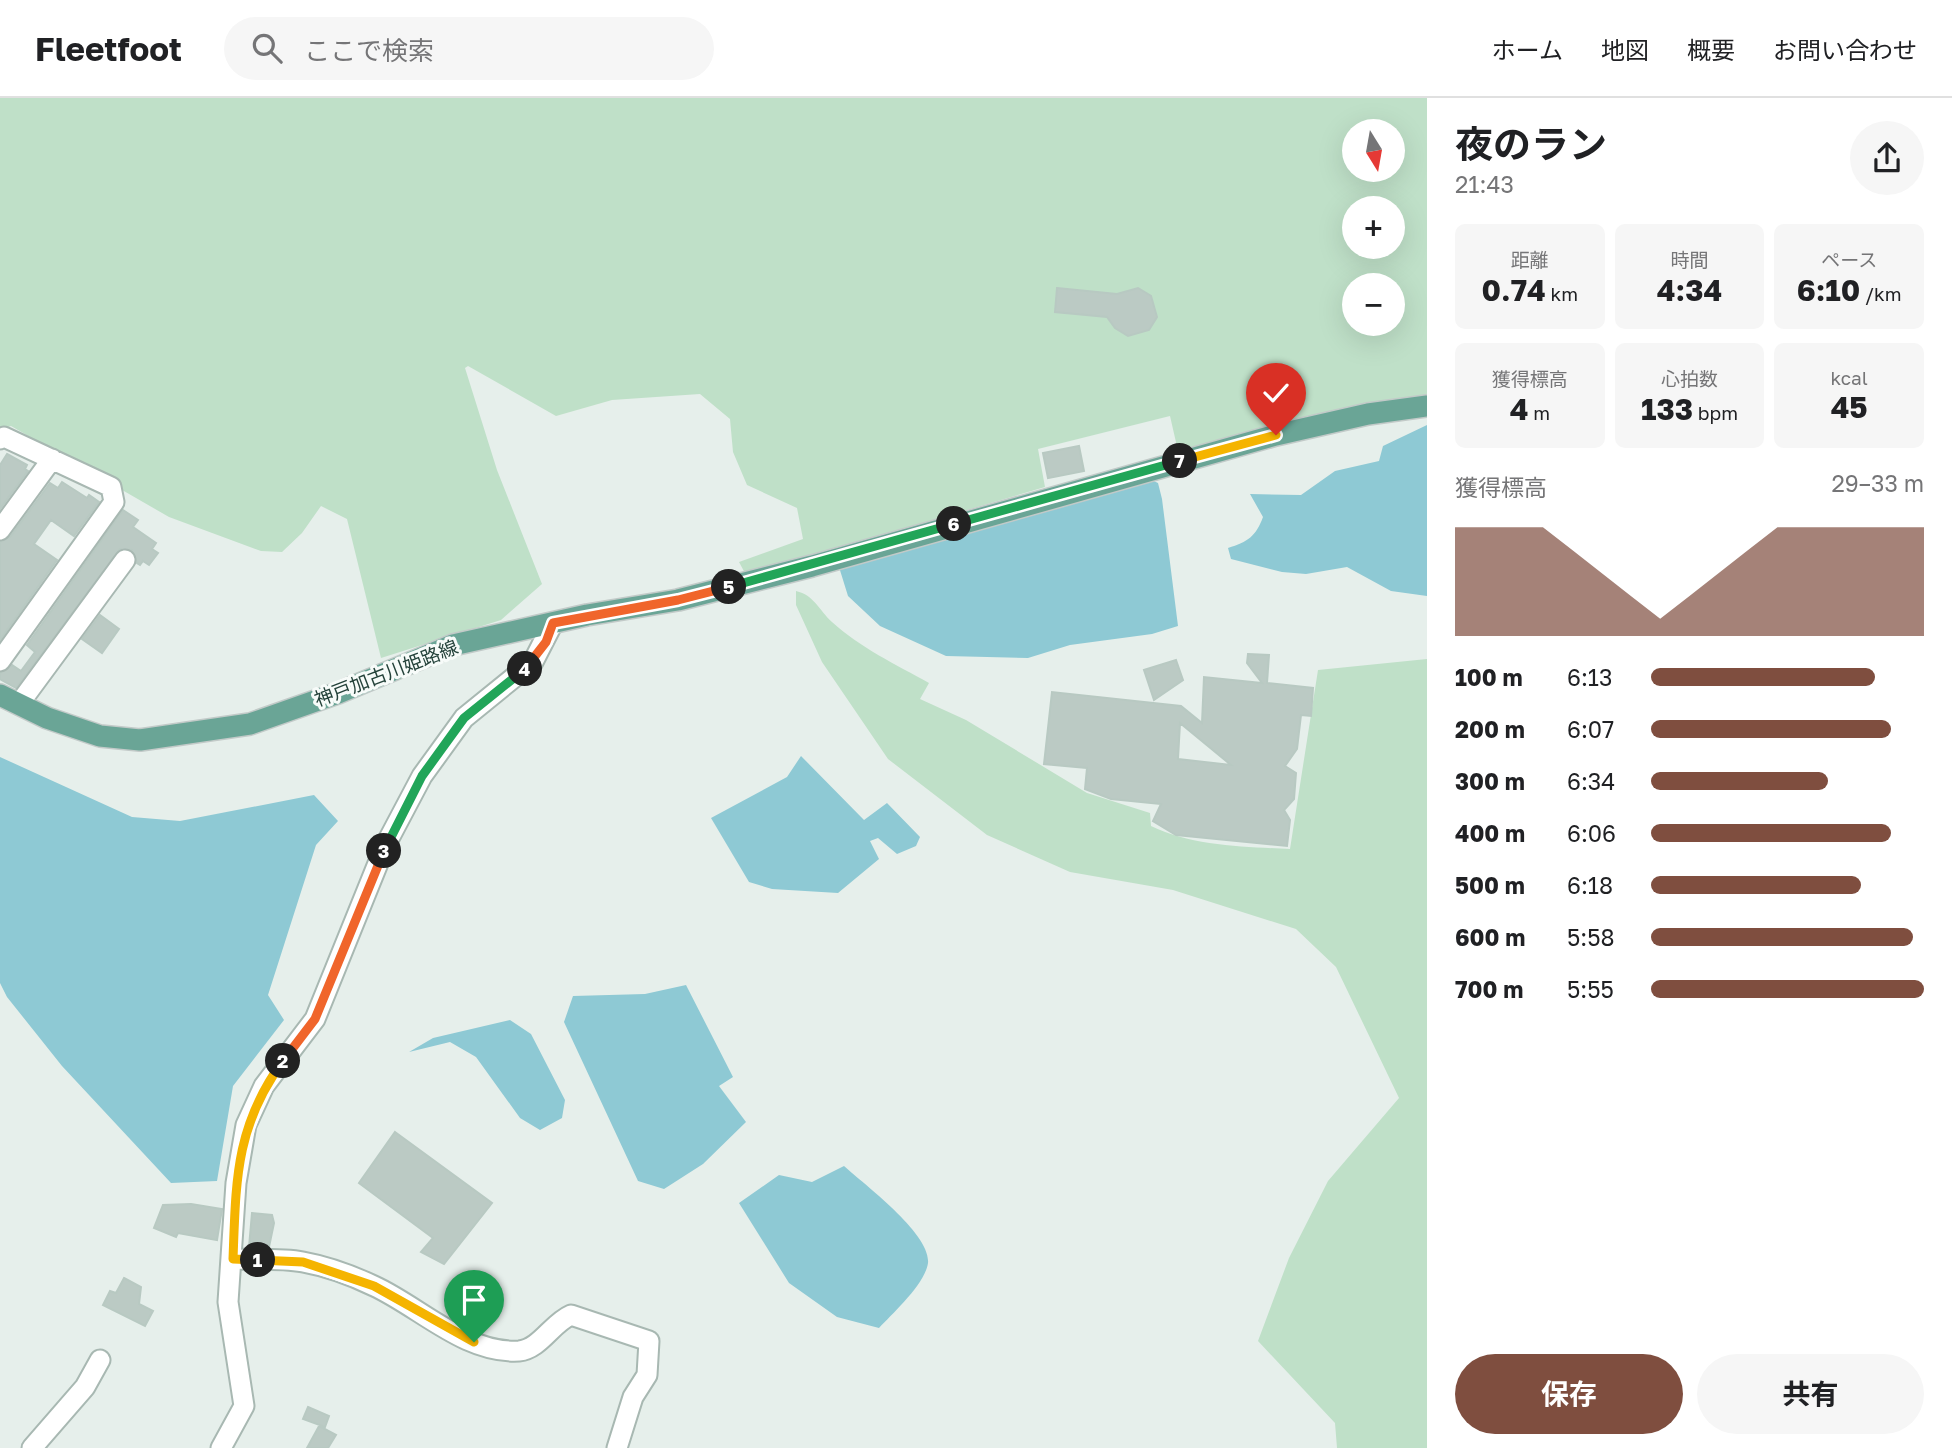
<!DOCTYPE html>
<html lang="ja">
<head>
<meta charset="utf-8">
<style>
  body { margin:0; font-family:"Golos Text","Noto Sans JP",sans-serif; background:#f6f6f6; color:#202124; height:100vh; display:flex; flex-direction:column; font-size:26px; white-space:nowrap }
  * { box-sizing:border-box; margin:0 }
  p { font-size:23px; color:#757577 }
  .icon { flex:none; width:38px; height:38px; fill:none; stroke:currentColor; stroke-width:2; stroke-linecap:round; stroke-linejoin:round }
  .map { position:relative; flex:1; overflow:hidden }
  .sheet { display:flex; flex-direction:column; background:#fff; width:525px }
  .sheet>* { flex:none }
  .needle { width:46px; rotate:169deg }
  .buttons { position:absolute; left:1342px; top:21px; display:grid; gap:14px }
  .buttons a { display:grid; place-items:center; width:63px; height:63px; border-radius:50%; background:#fff; box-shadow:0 7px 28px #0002; font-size:35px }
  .pin { position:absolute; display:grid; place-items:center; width:60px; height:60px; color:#fff; margin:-72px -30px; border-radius:50% 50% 50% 0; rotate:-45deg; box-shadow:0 0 7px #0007 }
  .pin .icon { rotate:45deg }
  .km { position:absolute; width:35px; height:35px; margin:-18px; border-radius:50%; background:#222; color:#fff; font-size:19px; line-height:35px; text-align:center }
  .round { display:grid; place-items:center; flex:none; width:74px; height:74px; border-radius:37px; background:#f6f6f6 }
  .headline { display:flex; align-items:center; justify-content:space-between; height:119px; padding:0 28px }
  h1 { font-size:38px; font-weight:700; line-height:52px }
  .metrics { display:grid; grid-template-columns:repeat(3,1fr); gap:10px; height:119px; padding:7px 28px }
  .metrics div { display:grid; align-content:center; border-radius:10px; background:#f6f6f6; text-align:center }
  .metrics b { font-size:30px; font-weight:700 }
  .metrics small { font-size:19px; font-weight:400 }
  .metrics p { font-size:19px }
  .chart { height:196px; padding:14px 28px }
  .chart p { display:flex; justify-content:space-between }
  .chart svg { width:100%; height:126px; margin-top:7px; fill:#7f4e3f; opacity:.7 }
  .button { display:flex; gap:14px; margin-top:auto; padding:14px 28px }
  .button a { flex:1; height:80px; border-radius:42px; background:#7f4e3f; color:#fff; font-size:28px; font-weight:700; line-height:80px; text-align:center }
  .button a+a { background:#f6f6f6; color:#202124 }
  ul { padding:0 28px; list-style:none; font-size:23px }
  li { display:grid; grid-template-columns:112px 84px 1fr; align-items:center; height:52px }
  li i { height:18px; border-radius:9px; background:#7f4e3f }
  header { display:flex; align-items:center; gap:42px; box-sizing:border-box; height:98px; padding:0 35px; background:#fff; border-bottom:2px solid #e0e0e0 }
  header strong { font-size:33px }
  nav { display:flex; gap:38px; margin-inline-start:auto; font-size:24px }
  .search { width:490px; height:63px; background:#f6f6f6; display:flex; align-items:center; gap:18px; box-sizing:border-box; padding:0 24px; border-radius:38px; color:#757577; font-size:26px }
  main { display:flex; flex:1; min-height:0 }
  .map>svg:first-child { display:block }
  .green { fill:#bfe0c8; fill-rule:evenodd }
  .water { fill:#8ec9d4 }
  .building { fill:#bbcac4; stroke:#b8c9c2; stroke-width:2; fill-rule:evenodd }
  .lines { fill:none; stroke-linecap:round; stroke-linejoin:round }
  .minor-casing { stroke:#a8b8b2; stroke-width:23 }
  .major-casing { stroke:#c2cac8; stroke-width:24 }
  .minor { stroke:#fff; stroke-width:19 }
  .major { stroke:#6aa596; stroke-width:21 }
  .split-1-casing { stroke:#fff; stroke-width:14 }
  .split-2-casing { stroke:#fff; stroke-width:14 }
  .split-3-casing { stroke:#fff; stroke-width:14 }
  .split-4-casing { stroke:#fff; stroke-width:14 }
  .split-5-casing { stroke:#fff; stroke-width:14 }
  .split-6-casing { stroke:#fff; stroke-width:14 }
  .split-7-casing { stroke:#fff; stroke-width:14 }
  .split-8-casing { stroke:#fff; stroke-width:14 }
  .split-1 { stroke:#f5b400; stroke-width:9 }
  .split-2 { stroke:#f5b400; stroke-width:9 }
  .split-3 { stroke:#f0652b; stroke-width:9 }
  .split-4 { stroke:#22a559; stroke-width:9 }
  .split-5 { stroke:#f0652b; stroke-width:9 }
  .split-6 { stroke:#22a559; stroke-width:9 }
  .split-7 { stroke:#22a559; stroke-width:9 }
  .split-8 { stroke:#f5b400; stroke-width:9 }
  .labels { text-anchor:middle; stroke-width:6; stroke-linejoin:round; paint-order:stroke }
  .street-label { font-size:19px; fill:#24423a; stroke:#f7fbf9 }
</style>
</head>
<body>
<header>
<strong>Fleetfoot</strong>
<div class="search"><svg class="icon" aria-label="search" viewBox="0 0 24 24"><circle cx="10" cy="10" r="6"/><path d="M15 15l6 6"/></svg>ここで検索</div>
<nav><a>ホーム</a><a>地図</a><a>概要</a><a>お問い合わせ</a></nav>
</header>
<main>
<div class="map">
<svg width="1427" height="1350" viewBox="0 0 1427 1350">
  <rect width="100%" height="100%" fill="#e6efeb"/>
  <path class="green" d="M0,0H1427V300L1345,312L1178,353L1170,318L1038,351L1045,389L746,477L739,464L803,441L797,410L747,387L733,354L730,321L700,296L612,302L556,318L468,268L465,270L497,372L542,486L501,522L381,560L347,421L321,408L302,435L282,454L261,453L169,419L11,328L0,332ZM1354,33H1393V72H1354ZM1354,110H1393V149H1354ZM1354,187H1393V226H1354Z
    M796,493C814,497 819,512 832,524C859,549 897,567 929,585L920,601L966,622L1087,695L1150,715L1151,728C1191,748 1247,749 1290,751L1318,572L1427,561V1350H1337L1335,1325L1258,1243L1289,1160L1328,1083L1399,1000L1336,869L1296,831L1173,792L1070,774L987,737L888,661L822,564L796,507Z"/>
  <path class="water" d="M1427,327V498L1391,493L1347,469L1306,476L1282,474L1231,461L1228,450C1248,444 1256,438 1263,419L1250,396L1301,397L1335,373L1379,363L1383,348Z
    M1147,380L1158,385L1162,401L1178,528L1152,536L1070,547L1028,560L946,558L880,528L848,498L839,469Z
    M801,658L864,722L887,705L920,739L916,748L897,756L878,740L870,743L879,761L838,795L772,791L749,784L711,720L787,679Z
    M0,659L132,719L180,723L314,697L338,723L316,747L268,897L284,922L233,988L217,1083L171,1085L62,968L7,899L0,885Z
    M686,887L733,979L719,988L746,1024L703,1066L664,1091L638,1083L564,924L573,898L645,896Z
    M510,922L531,936L565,1002L562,1020L540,1032L520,1020L476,959L450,944L409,954L433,940Z
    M844,1068C865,1087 931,1136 928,1165C925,1186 893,1215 879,1230L837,1219L789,1185L739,1105L779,1077L812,1084Z"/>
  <path class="building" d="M1057,190L1117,196L1138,190L1151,198L1157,219L1149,232L1128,238L1115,230L1107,219L1055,214Z
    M1079,348L1084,373L1048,380L1043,355Z
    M7,356L27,367L25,371L28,373L0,411V367Z
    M62,384L87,400L89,397L99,404L74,438L51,422L34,446L57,462L0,542V444L10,439L50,385L58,390Z
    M123,412L138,422L133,429L156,445L152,451L158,455L149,467L143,463L140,467L137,465L132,452L120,451L16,590L0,581V575L12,567L21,573L35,554L27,547Z
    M100,517L119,531L102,555L82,541Z
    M1248,556L1269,557L1267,585L1313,590L1311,618L1301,617L1297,651L1285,668L1296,675L1294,701L1284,712L1290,722L1287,748L1176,737L1153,723L1161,706L1111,701L1085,691L1087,670L1044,666L1052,594L1181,608L1202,625L1204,579L1262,585L1247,565ZM1180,625L1231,667L1178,661Z
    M1176,562L1183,582L1154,602L1144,572Z
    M395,1034L492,1105L444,1166L421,1154L433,1140L359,1085Z
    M191,1106L222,1111L217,1142L178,1135L176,1139L154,1130L163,1107Z
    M252,1115L272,1117L274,1125L269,1149H249Z
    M124,1180L141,1189L139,1206L153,1213L145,1228L103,1207L110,1193L116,1195Z
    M308,1309L329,1318L325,1329L303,1321Z
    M319,1328L336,1337L328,1350H307Z"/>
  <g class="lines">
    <defs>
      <path id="minor" d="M0,341L4,339L111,389L114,404L0,563
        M0,432L52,361
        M19,606L125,462
        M233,1161C256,1162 281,1160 303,1164C325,1168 353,1178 374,1188C420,1209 465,1256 519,1253C540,1251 552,1225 571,1217L649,1243L647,1277L633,1299L617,1350
        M32,1350L85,1289L100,1262
        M221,1350L244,1308L228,1204L236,1085L246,1027L264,988L315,921L385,748L422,678L464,620L533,564L553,525"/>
      <path id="major" d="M0,597L47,620L100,638L140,642L250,626L338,595L453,547L587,517L678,502L812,468L1276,337L1368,316L1427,308"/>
    </defs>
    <use href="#minor" class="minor-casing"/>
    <use href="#major" class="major-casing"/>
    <use href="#minor" class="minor"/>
    <use href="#major" class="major"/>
  </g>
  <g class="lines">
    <defs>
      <path id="split-1" d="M258,1162L303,1164L374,1188L474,1244"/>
      <path id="split-2" d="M258,1162L233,1161C236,1084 235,1028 283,963"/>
      <path id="split-3" d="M283,963L315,921L384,753"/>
      <path id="split-4" d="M384,753L422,678L464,620L525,571"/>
      <path id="split-5" d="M525,571L546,544L553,525L678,502L729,489"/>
      <path id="split-6" d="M729,489L954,426"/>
      <path id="split-7" d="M954,426L1180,363"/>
      <path id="split-8" d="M1180,363L1276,337"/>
    </defs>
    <use href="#split-1" class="split-1-casing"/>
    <use href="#split-2" class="split-2-casing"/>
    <use href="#split-3" class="split-3-casing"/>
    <use href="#split-4" class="split-4-casing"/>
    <use href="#split-5" class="split-5-casing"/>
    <use href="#split-6" class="split-6-casing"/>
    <use href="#split-7" class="split-7-casing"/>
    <use href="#split-8" class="split-8-casing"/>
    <use href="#split-1" class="split-1"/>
    <use href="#split-2" class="split-2"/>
    <use href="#split-3" class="split-3"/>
    <use href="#split-4" class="split-4"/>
    <use href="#split-5" class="split-5"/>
    <use href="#split-6" class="split-6"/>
    <use href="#split-7" class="split-7"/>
    <use href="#split-8" class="split-8"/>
  </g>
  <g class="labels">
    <g class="street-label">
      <text transform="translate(386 575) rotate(-21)" y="7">神戸加古川姫路線</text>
    </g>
  </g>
</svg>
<div class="buttons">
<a><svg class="needle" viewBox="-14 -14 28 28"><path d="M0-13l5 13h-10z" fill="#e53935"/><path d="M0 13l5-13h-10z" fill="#757577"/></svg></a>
<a>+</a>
<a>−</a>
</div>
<div class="pin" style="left:474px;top:1244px;background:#1e9e55"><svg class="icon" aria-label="arrive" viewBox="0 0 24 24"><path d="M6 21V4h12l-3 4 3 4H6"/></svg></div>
<div class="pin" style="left:1276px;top:337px;background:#d93025"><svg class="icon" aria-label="check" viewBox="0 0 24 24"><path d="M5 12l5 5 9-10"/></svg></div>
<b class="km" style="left:258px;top:1162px">1</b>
<b class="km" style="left:283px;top:963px">2</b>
<b class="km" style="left:384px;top:753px">3</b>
<b class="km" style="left:525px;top:571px">4</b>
<b class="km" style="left:729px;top:489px">5</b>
<b class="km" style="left:954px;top:426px">6</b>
<b class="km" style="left:1180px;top:363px">7</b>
</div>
<section class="sheet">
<div class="headline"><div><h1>夜のラン</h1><p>21:43</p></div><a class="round"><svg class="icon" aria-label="share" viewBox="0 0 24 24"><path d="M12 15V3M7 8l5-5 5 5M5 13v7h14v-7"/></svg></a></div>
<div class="metrics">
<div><p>距離</p><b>0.74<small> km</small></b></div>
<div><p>時間</p><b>4:34</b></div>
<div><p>ペース</p><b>6:10<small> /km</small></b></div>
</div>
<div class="metrics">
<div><p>獲得標高</p><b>4<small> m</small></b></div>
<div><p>心拍数</p><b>133<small> bpm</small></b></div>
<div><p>kcal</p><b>45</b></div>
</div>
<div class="chart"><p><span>獲得標高</span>29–33 m</p>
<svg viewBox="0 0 160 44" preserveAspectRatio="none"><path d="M0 44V6L10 6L20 6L30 6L40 14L50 22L60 30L70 38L80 30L90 22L100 14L110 6L120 6L130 6L140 6L150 6L160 6V44z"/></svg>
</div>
<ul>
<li><b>100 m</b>6:13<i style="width:82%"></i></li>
<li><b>200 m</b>6:07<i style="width:88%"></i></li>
<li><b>300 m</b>6:34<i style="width:65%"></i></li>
<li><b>400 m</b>6:06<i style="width:88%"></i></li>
<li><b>500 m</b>6:18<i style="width:77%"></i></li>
<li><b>600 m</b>5:58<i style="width:96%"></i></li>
<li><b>700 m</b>5:55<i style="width:100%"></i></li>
</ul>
<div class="button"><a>保存</a><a>共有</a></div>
</section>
</main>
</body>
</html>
